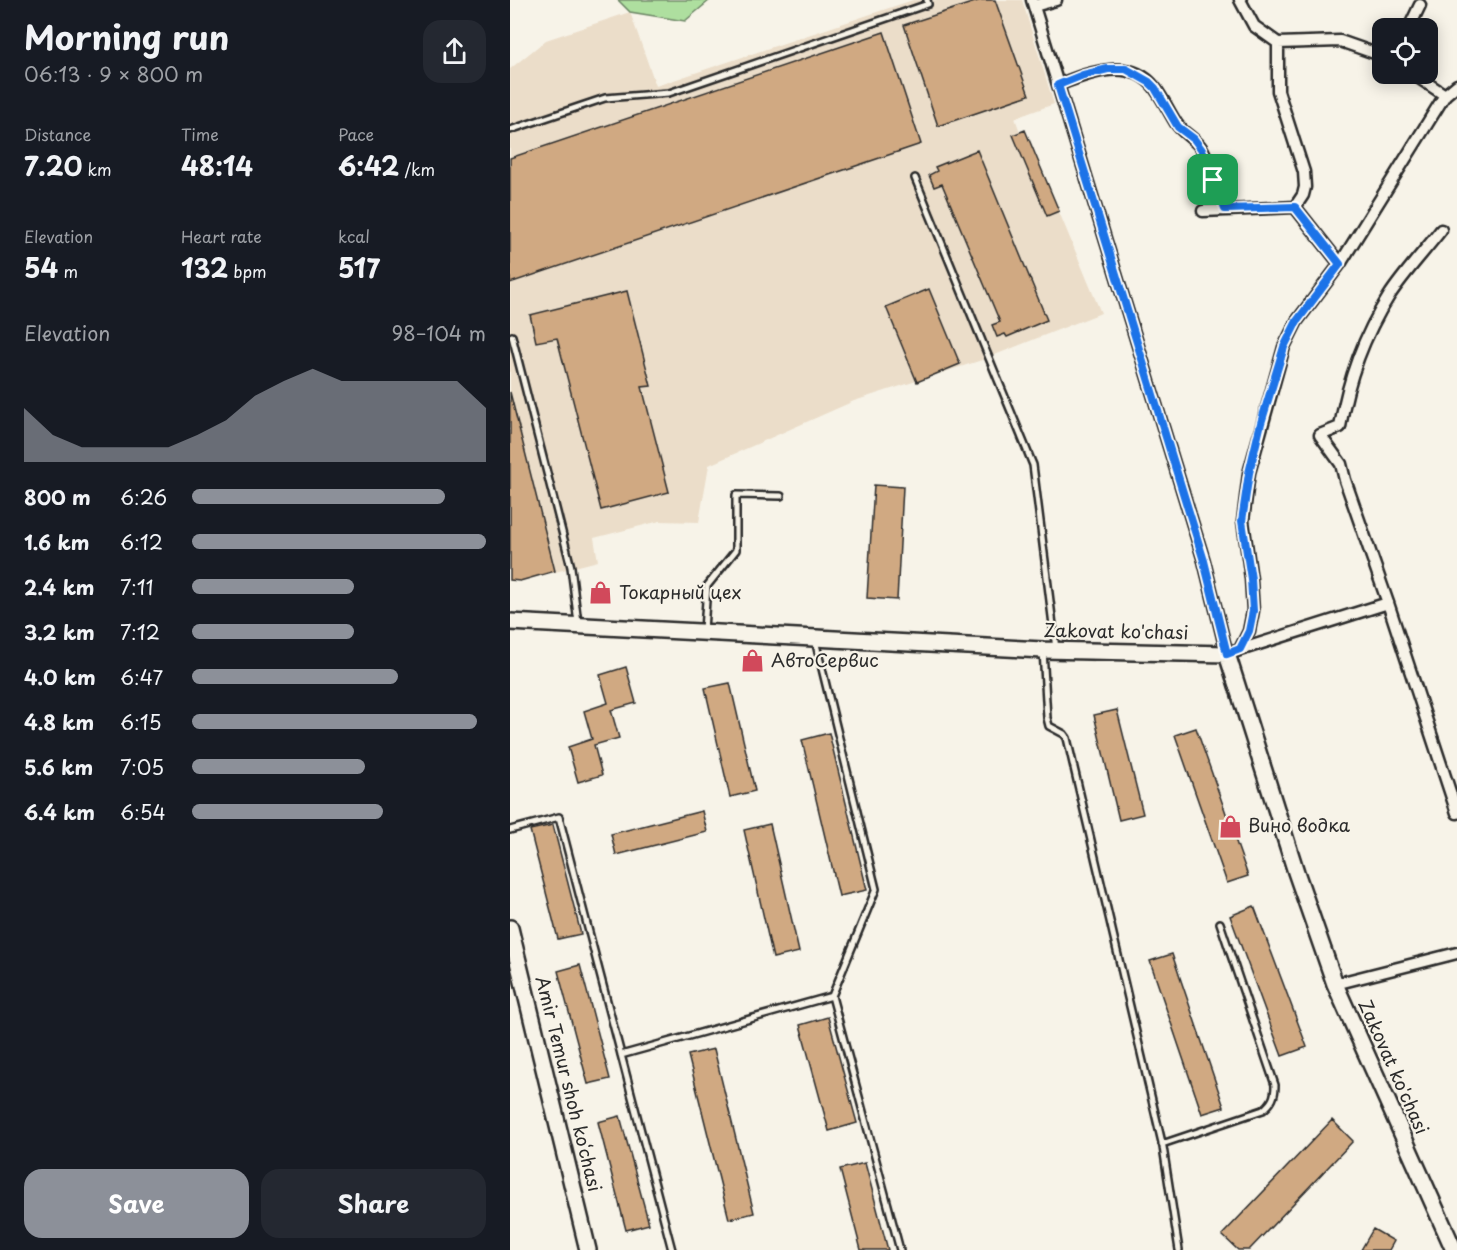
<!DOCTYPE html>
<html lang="en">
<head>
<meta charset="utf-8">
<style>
  body { margin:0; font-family:"Playpen Sans",sans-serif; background:#242831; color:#f1f3f6; height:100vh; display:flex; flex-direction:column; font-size:22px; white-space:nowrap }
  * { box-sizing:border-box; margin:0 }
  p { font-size:20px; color:#9ea1a6 }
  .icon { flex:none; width:33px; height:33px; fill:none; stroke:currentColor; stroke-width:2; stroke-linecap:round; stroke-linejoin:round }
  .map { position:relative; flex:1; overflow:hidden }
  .sheet { display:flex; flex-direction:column; background:#171b24; width:510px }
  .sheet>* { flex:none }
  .controls { position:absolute; left:862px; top:18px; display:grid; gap:12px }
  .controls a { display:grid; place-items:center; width:66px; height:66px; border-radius:12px; background:#171b24; box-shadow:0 3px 15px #0003; font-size:30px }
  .pin { position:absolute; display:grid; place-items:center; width:51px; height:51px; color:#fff; margin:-26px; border-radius:12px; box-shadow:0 3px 9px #0006 }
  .round { display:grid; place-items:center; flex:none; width:63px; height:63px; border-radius:18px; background:#242831 }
  .summary { display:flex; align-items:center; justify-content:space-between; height:102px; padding:0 24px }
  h1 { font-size:33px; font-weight:700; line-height:45px }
  .stats { display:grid; grid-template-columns:repeat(3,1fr); gap:9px; height:102px; padding:6px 24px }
  .stats div { display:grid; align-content:center }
  .stats b { font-size:26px; font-weight:700 }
  .stats small { font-size:16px; font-weight:400 }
  .stats p { font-size:16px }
  .chart { height:168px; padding:12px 24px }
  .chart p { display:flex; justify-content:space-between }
  .chart svg { width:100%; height:108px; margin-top:6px; fill:#8c9099; opacity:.7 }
  .cta { display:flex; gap:12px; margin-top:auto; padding:12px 24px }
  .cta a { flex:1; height:69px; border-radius:18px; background:#8c9099; color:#fff; font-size:24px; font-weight:700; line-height:69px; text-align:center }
  .cta a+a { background:#242831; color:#f1f3f6 }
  ul { padding:0 24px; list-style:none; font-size:20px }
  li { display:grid; grid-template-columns:96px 72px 1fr; align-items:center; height:45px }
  li i { height:15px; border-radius:8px; background:#8c9099 }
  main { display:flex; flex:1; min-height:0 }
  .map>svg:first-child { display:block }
  .built { fill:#ebddc9 }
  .green { fill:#aedf9f; stroke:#6c8565; stroke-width:1.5 }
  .building { fill:#d0a982; stroke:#2b2b2b; stroke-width:1.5 }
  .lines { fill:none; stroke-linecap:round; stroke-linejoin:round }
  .lane-casing { stroke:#2b2b2b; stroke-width:10 }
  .street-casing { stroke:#2b2b2b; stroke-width:15 }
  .secondary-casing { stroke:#2b2b2b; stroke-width:20 }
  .lane { stroke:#f7f3e8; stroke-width:5 }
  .street { stroke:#f7f3e8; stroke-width:10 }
  .secondary { stroke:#f7f3e8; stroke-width:15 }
  .route-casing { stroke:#fff; stroke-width:12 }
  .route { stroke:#1a73e8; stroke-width:8 }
  .labels { text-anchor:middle; stroke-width:4.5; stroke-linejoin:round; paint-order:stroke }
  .poi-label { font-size:18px; fill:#2b2b2b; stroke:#f7f3e8; text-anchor:start }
  .street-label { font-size:18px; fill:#2b2b2b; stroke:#f7f3e8 }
</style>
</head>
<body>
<main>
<section class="sheet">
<div class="summary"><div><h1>Morning run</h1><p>06:13 · 9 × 800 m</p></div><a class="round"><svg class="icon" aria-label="share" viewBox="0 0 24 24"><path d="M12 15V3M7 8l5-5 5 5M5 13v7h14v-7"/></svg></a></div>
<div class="stats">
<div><p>Distance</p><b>7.20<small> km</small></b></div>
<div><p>Time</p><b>48:14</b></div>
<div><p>Pace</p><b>6:42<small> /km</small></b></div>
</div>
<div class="stats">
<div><p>Elevation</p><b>54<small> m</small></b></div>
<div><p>Heart rate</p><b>132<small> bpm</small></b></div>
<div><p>kcal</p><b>517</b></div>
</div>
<div class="chart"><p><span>Elevation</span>98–104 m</p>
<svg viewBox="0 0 160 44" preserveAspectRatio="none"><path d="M0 44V22L10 33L20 38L30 38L40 38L50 38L60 33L70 27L80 17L90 11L100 6L110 11L120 11L130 11L140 11L150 11L160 22V44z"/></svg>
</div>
<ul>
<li><b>800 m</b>6:26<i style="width:86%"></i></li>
<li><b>1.6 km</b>6:12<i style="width:100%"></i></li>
<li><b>2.4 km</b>7:11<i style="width:55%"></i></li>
<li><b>3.2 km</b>7:12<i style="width:55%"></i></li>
<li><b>4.0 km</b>6:47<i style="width:70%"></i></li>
<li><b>4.8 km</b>6:15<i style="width:97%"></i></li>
<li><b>5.6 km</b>7:05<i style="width:59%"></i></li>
<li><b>6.4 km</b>6:54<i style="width:65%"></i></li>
</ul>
<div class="cta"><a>Save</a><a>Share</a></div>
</section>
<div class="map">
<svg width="947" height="1250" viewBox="0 0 947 1250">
  <rect width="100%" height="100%" fill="#f7f3e8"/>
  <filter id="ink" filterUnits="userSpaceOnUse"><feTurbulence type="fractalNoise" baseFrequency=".0167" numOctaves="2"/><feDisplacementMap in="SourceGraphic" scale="12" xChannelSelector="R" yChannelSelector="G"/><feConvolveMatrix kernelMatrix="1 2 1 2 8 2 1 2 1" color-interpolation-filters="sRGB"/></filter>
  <g filter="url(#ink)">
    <path class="built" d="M403,0H512L544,104L505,118L510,132L515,130L591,313L472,360L344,401L199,465L189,522L150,521L84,538L88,561L10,581L0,580V69L36,40L120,12L146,86Z"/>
    <path class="green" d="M108,0H200L175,21L120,12Z"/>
    <path class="building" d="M471,0H485L519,95L428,126L394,25Z
      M374,32L411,144L0,283V158Z
      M515,130L549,211L537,216L503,135Z
      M467,150L537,320L497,337L495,334L487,337L482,325L490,322L432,184L424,187L419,175L427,171L425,167Z
      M419,289L450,364L407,382L376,307Z
      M117,291L141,386L132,387L159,492L91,510L47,338L26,342L20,315Z
      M0,392L45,571L10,581L0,580Z
      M364,485L393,487L387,600L357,598Z
      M116,667L126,703L101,710L109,738L84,745L92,775L68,782L58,747L82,739L74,711L98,703L90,675Z
      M220,683L245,791L220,797L195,688Z
      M607,710L633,814L609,820L584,715Z
      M686,728L738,876L717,883L665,735Z
      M319,733L357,890L329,896L292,740Z
      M192,811L197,832L106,855L101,834Z
      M260,824L289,952L263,958L234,830Z
      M43,825L71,934L48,939L20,830Z
      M744,906L797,1047L772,1056L720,916Z
      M662,954L714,1107L692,1114L640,961Z
      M70,965L100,1079L78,1084L48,971Z
      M318,1017L347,1123L319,1131L290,1025Z
      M204,1049L244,1213L219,1219L178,1055Z
      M110,1116L139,1224L116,1230L88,1122Z
      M822,1120L843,1141L739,1250H728L712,1235Z
      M355,1163L378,1250H351L330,1169Z
      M863,1229L884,1241L879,1250H851Z"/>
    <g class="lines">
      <defs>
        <path id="lane" d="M0,130L95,98L159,93L418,4L417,0
          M405,178L523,465L546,649
          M2,336L61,567L68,623
          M194,630L197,586L226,550V495L271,496
          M305,640L366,889L322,996L390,1250
          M533,650L537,718L539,726L554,734L557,738L653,1147L669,1250
          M0,830L49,817L162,1250
          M111,1055L322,996
          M652,1144L753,1110C762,1103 765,1097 765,1085L710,923"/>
        <path id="street" d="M522,0L694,561L717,654L878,603
          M730,0L744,26L768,43L830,41L873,56
          M524,6L546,0
          M899,28L910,5
          M768,43V91L794,172L795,187L793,195L785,207L830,264
          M903,74L935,95
          M548,85C579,73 620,56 645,88C653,99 659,112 666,123C673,134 685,138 692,149C701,165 707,191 715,209
          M693,211L785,207
          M931,230C914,252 894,273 879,296C853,337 838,379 830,427L810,435L831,464L835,480L878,603L947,813
          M730,649L739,631L743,611L741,579L733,521L739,473L774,347L787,321L830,264L935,95L947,85
          M825,984L947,953"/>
        <path id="secondary" d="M0,622L533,650L717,654L786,872L825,984L944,1250
          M0,928L78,1250"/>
      </defs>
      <use href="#lane" class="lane-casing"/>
      <use href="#street" class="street-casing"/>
      <use href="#secondary" class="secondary-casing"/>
      <use href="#lane" class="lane"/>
      <use href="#street" class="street"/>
      <use href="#secondary" class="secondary"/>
    </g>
  </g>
  <g class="lines" filter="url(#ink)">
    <defs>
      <path id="route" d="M598,69H616L639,82L645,88L668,127L684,139L692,150L715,209L785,207L830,264L787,321L774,347L751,423L739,473L732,521L741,579L743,611L739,631L730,649L717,654L694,561L548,85L573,75Z"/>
    </defs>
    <use href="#route" class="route-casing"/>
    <use href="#route" class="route"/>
  </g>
  <defs>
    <symbol id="shop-bare" viewBox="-9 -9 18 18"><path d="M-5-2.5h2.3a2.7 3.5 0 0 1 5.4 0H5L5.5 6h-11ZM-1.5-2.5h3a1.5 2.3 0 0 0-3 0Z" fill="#d1495b" stroke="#f7f3e8" stroke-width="2.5" paint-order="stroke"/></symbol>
  </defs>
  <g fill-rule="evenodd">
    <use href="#shop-bare" x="74" y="576" width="33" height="33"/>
    <use href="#shop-bare" x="226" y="644" width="33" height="33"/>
    <use href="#shop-bare" x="704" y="810" width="33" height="33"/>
  </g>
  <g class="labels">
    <g class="poi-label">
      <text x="109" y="599">Токарный цех</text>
      <text x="261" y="667">АвтоСервис</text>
      <text x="738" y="832">Вино водка</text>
    </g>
    <g class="street-label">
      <text transform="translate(606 632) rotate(1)" y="6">Zakovat ko'chasi</text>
      <text transform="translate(883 1067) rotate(66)" y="6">Zakovat ko'chasi</text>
      <text transform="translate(58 1084) rotate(76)" y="6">Amir Temur shoh ko‘chasi</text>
    </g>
  </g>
</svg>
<div class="controls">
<a><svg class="icon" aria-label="locate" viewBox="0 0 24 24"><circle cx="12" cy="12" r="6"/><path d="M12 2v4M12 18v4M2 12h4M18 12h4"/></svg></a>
</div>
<div class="pin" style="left:703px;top:180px;background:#1e9e55"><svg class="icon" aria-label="arrive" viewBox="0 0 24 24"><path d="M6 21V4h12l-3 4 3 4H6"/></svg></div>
</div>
</main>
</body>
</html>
